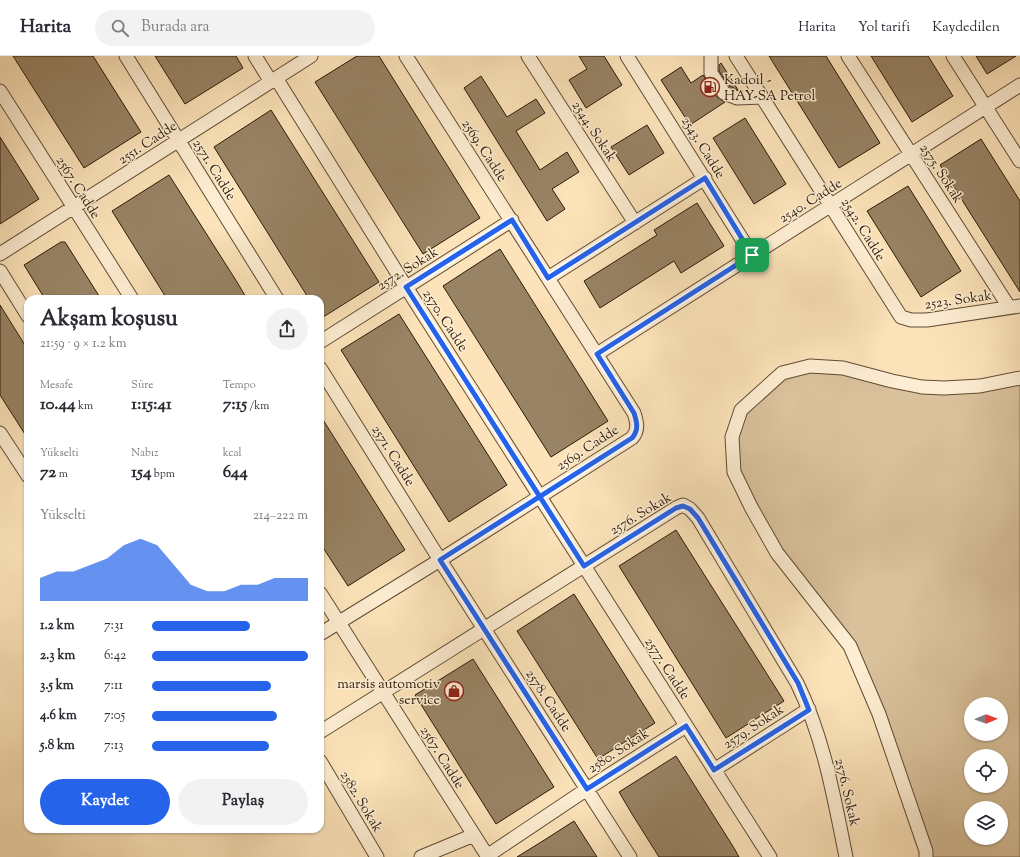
<!DOCTYPE html>
<html lang="tr">
<head>
<meta charset="utf-8">
<style>
  body { margin:0; font-family:"Sorts Mill Goudy",serif; background:#f2f2f3; color:#2b2b33; height:100vh; display:flex; flex-direction:column; font-size:15px; white-space:nowrap }
  * { box-sizing:border-box; margin:0 }
  p { font-size:13px; color:#7c7c81 }
  .icon { flex:none; width:22px; height:22px; fill:none; stroke:currentColor; stroke-width:2; stroke-linecap:round; stroke-linejoin:round }
  .map { position:relative; flex:1; overflow:hidden }
  .panel { position:absolute; left:24px; top:239px; width:300px; height:538px; display:flex; flex-direction:column; background:#fff; border-radius:12px; box-shadow:0 1px 3px #0004 }
  .panel>* { flex:none }
  .needle { width:26px; rotate:89deg }
  .tools { position:absolute; left:964px; top:641px; display:grid; gap:8px }
  .tools a { display:grid; place-items:center; width:44px; height:44px; border-radius:50%; background:#fff; box-shadow:0 1px 3px #0004; font-size:20px }
  .pin { position:absolute; display:grid; place-items:center; width:34px; height:34px; color:#fff; margin:-17px; border-radius:8px; box-shadow:0 2px 6px #0006 }
  .round { display:grid; place-items:center; flex:none; width:42px; height:42px; border-radius:21px; background:#f2f2f3 }
  .headline { display:flex; align-items:center; justify-content:space-between; height:68px; padding:0 16px }
  h1 { font-size:22px; font-weight:700; line-height:30px }
  .metrics { display:grid; grid-template-columns:repeat(3,1fr); gap:6px; height:68px; padding:4px 16px }
  .metrics div { display:grid; align-content:center }
  .metrics b { font-size:17px; font-weight:700 }
  .metrics small { font-size:11px; font-weight:400 }
  .metrics p { font-size:11px }
  .chart { height:112px; padding:8px 16px }
  .chart p { display:flex; justify-content:space-between }
  .chart svg { width:100%; height:72px; margin-top:4px; fill:#2563eb; opacity:.7 }
  .cta { display:flex; gap:8px; margin-top:auto; padding:8px 16px }
  .cta a { flex:1; height:46px; border-radius:24px; background:#2563eb; color:#fff; font-size:16px; font-weight:700; line-height:46px; text-align:center }
  .cta a+a { background:#f2f2f3; color:#2b2b33 }
  ul { padding:0 16px; list-style:none; font-size:13px }
  li { display:grid; grid-template-columns:64px 48px 1fr; align-items:center; height:30px }
  li i { height:10px; border-radius:5px; background:#2563eb }
  header { display:flex; align-items:center; gap:24px; box-sizing:border-box; height:56px; padding:0 20px; background:#fff; border-bottom:1px solid #e1e1e2 }
  header strong { font-size:19px }
  nav { display:flex; gap:22px; margin-inline-start:auto; font-size:14px }
  .search { width:280px; height:36px; background:#f2f2f3; display:flex; align-items:center; gap:10px; box-sizing:border-box; padding:0 14px; border-radius:22px; color:#7c7c81; font-size:15px }
  .map>svg:first-child { display:block }
  .green { fill:#d9c19b; stroke:#826e52; fill-rule:evenodd }
  .building { fill:#988364; stroke:#2c1a08 }
  .lines { fill:none; stroke-linecap:round; stroke-linejoin:round }
  .minor-casing { stroke:#604c34; stroke-width:15 }
  .minor { stroke:#fdedd2; stroke-width:13 }
  .route-casing { stroke:#fff; stroke-width:8 }
  .route { stroke:#2563eb; stroke-width:5 }
  .labels { text-anchor:middle; stroke-width:3; stroke-linejoin:round; paint-order:stroke }
  .poi-label { font-size:14px; fill:#2c1a08; stroke:#fdedd2; text-anchor:start }
  .street-label { font-size:14px; fill:#2c1a08; stroke:#fdedd2 }
</style>
</head>
<body>
<header>
<strong>Harita</strong>
<div class="search"><svg class="icon" aria-label="search" viewBox="0 0 24 24"><circle cx="10" cy="10" r="6"/><path d="M15 15l6 6"/></svg>Burada ara</div>
<nav><a>Harita</a><a>Yol tarifi</a><a>Kaydedilen</a></nav>
</header>
<div class="map">
<svg width="1020" height="801" viewBox="0 0 1020 801">
  <rect width="100%" height="100%" fill="#fce3b9"/>
  <filter id="stains"><feTurbulence type="fractalNoise" baseFrequency=".005" numOctaves="4"/><feColorMatrix values="0 0 0 0 .2 0 0 0 0 .09 0 0 0 0 .02 0 0 0 .5 -.17"/></filter>
  <radialGradient id="worn" r=".72"><stop offset=".6" stop-color="#630" stop-opacity="0"/><stop offset="1" stop-color="#630" stop-opacity=".3"/></radialGradient>
  <path class="green" d="M810,310L922,331L1020,322V801H926L850,591L777,497L734,416L741,354L782,317ZM971,648H1001V678H971ZM971,700H1001V730H971ZM971,752H1001V782H971Z"/>
  <path class="building" d="M13,0H93L141,76L84,112Z
    M155,0H236L243,12L185,48Z
    M357,0H379L480,162L423,198L315,26Z
    M579,0H604L622,29L586,52L569,24L587,13Z
    M769,0H826L880,87L839,112Z
    M871,0H928L953,40L912,66Z
    M976,0H1016L987,18Z
    M721,7L738,34L729,30L719,15V9Z
    M681,11L691,27L703,19L717,41L725,46L690,69L661,24Z
    M481,20L507,61L536,43L545,57L516,75L540,114L567,96L579,116L552,133L565,153L547,165L464,32Z
    M271,54L379,226L320,263V243H309L214,91Z
    M745,62L786,128L754,148L713,82Z
    M647,69L664,97L629,119L611,91Z
    M0,81L39,143L0,168Z
    M981,83L1020,145V236L940,109Z
    M169,119L237,226L247,243H167L112,155Z
    M908,130L961,215L921,241L867,155Z
    M697,147L724,190L681,217L674,205L600,252L584,225L657,179L654,174Z
    M61,186H65L101,243H45L24,209Z
    M500,193L608,365L551,401L443,230Z
    M0,249L28,294V383L0,339Z
    M399,258L507,429L449,466L341,294Z
    M320,359L405,494L348,530L320,487Z
    M676,474L784,645L726,682L619,510Z
    M574,538L655,667L598,703L517,575Z
    M473,603L554,731L496,768L415,639Z
    M676,700L734,792L739,801H659L632,758L619,736Z
    M574,765L597,801H517L546,783Z"/>
  <g class="lines">
    <defs>
      <path id="minor" d="M126,0L277,243
        M255,0L271,26
        M528,0L635,167
        M627,0L752,199
        M711,0V17L724,37L737,42L762,41
        M736,0L901,261L911,264H927L1020,250
        M848,0L1009,251
        M953,0L1020,105
        M276,22L406,231L770,801
        M0,35L132,243
        M0,198L311,0
        M0,215L28,260
        M548,222L705,122
        M320,286L512,164
        M597,298L1020,29
        M320,312L440,504L630,801
        M0,377L28,420
        M320,537L488,801
        M320,578L440,504L632,382C639,374 637,366 634,357L406,0
        M320,676L676,452L683,449L690,453L698,462L797,627C824,682 834,742 846,801
        M320,705L377,801
        M714,714L809,653
        M487,800L587,733L686,670
        M421,801L474,779
        M926,801V795L879,658L850,590L777,497L751,451L734,416L732,381L741,354L782,317L810,310L843,312L892,325L922,331L944,332L980,330L1020,322"/>
    </defs>
    <use href="#minor" class="minor-casing"/>
    <use href="#minor" class="minor"/>
  </g>
  <g class="lines">
    <defs>
      <path id="route" d="M752,199L597,298L634,357C637,366 639,374 632,382L440,504L587,733L686,670L714,714L809,654L798,627L698,462L690,453L683,450L676,452L584,510C525,417 465,324 406,231L512,164L548,222L705,122L752,199"/>
    </defs>
    <use href="#route" class="route-casing"/>
    <use href="#route" class="route"/>
  </g>
  <defs>
    <symbol id="fuel-ring" viewBox="-11 -11 22 22"><circle r="9.5" fill="#fdedd2" stroke="#8f2418" stroke-width="1.5"/><path d="M-5.5-6h7V0h2V4h1.3V-2.5L3-4.5l.8-.8L6-3V5H2.5V1h-1V6h-7ZM-4.2-4.7v3.2H.2V-4.7Z" fill="#8f2418"/></symbol>
    <symbol id="shop-ring" viewBox="-11 -11 22 22"><circle r="9.5" fill="#fdedd2" stroke="#8f2418" stroke-width="1.5"/><path d="M-5-2.5h2.3a2.7 3.5 0 0 1 5.4 0H5L5.5 6h-11ZM-1.5-2.5h3a1.5 2.3 0 0 0-3 0Z" fill="#8f2418"/></symbol>
  </defs>
  <g fill-rule="evenodd">
    <use href="#fuel-ring" x="699" y="20" width="22" height="22"/>
    <use href="#shop-ring" x="443" y="624" width="22" height="22"/>
  </g>
  <g class="labels">
    <g class="poi-label">
      <text x="724" y="28">Kadoil -<tspan x="724" dy="16">HAY-SA Petrol</tspan></text>
      <text x="440" y="632" text-anchor="end">marsis automotiv<tspan x="440" dy="16">service</tspan></text>
    </g>
    <g class="street-label">
      <text transform="translate(595 75) rotate(57)" y="5">2544. Sokak</text>
      <text transform="translate(147 86) rotate(-33)" y="5">2551. Cadde</text>
      <text transform="translate(704 91) rotate(58)" y="5">2543. Cadde</text>
      <text transform="translate(485 94) rotate(57)" y="5">2569. Cadde</text>
      <text transform="translate(215 113) rotate(58)" y="5">2571. Cadde</text>
      <text transform="translate(942 117) rotate(57)" y="5">2575. Sokak</text>
      <text transform="translate(79 131) rotate(58)" y="5">2567. Cadde</text>
      <text transform="translate(810 144) rotate(-32)" y="5">2540. Cadde</text>
      <text transform="translate(864 173) rotate(58)" y="5">2542. Cadde</text>
      <text transform="translate(407 212) rotate(-32)" y="5">2572. Sokak</text>
      <text transform="translate(958 243) rotate(-8)" y="5">2523. Sokak</text>
      <text transform="translate(446 264) rotate(57)" y="5">2570. Cadde</text>
      <text transform="translate(587 391) rotate(-33)" y="5">2569. Cadde</text>
      <text transform="translate(394 399) rotate(58)" y="5">2571. Cadde</text>
      <text transform="translate(640 457) rotate(-31)" y="5">2576. Sokak</text>
      <text transform="translate(668 612) rotate(57)" y="5">2577. Cadde</text>
      <text transform="translate(549 644) rotate(57)" y="5">2578. Cadde</text>
      <text transform="translate(753 670) rotate(-33)" y="5">2579. Sokak</text>
      <text transform="translate(618 694) rotate(-33)" y="5">2580. Sokak</text>
      <text transform="translate(443 701) rotate(58)" y="5">2567. Cadde</text>
      <text transform="translate(848 736) rotate(77)" y="5">2576. Sokak</text>
      <text transform="translate(362 745) rotate(59)" y="5">2582. Sokak</text>
    </g>
  </g>
  <rect width="100%" height="100%" filter="url(#stains)"/>
  <rect width="100%" height="100%" fill="url(#worn)"/>
</svg>
<div class="tools">
<a><svg class="needle" viewBox="-14 -14 28 28"><path d="M0-13l5 13h-10z" fill="#e53935"/><path d="M0 13l5-13h-10z" fill="#7c7c81"/></svg></a>
<a><svg class="icon" aria-label="locate" viewBox="0 0 24 24"><circle cx="12" cy="12" r="6"/><path d="M12 2v4M12 18v4M2 12h4M18 12h4"/></svg></a>
<a><svg class="icon" aria-label="layers" viewBox="0 0 24 24"><path d="M12 4l9 5-9 5-9-5zM3 14l9 5 9-5"/></svg></a>
</div>
<div class="pin" style="left:752px;top:199px;background:#1e9e55"><svg class="icon" aria-label="arrive" viewBox="0 0 24 24"><path d="M6 21V4h12l-3 4 3 4H6"/></svg></div>
<section class="panel">
<div class="headline"><div><h1>Akşam koşusu</h1><p>21:59 · 9 × 1.2 km</p></div><a class="round"><svg class="icon" aria-label="share" viewBox="0 0 24 24"><path d="M12 15V3M7 8l5-5 5 5M5 13v7h14v-7"/></svg></a></div>
<div class="metrics">
<div><p>Mesafe</p><b>10.44<small> km</small></b></div>
<div><p>Süre</p><b>1:15:41</b></div>
<div><p>Tempo</p><b>7:15<small> /km</small></b></div>
</div>
<div class="metrics">
<div><p>Yükselti</p><b>72<small> m</small></b></div>
<div><p>Nabız</p><b>154<small> bpm</small></b></div>
<div><p>kcal</p><b>644</b></div>
</div>
<div class="chart"><p><span>Yükselti</span>214–222 m</p>
<svg viewBox="0 0 160 44" preserveAspectRatio="none"><path d="M0 44V30L10 26L20 26L30 22L40 18L50 10L60 6L70 10L80 22L90 34L100 38L110 38L120 34L130 34L140 30L150 30L160 30V44z"/></svg>
</div>
<ul>
<li><b>1.2 km</b>7:31<i style="width:63%"></i></li>
<li><b>2.3 km</b>6:42<i style="width:100%"></i></li>
<li><b>3.5 km</b>7:11<i style="width:76%"></i></li>
<li><b>4.6 km</b>7:05<i style="width:80%"></i></li>
<li><b>5.8 km</b>7:13<i style="width:75%"></i></li>
</ul>
<div class="cta"><a>Kaydet</a><a>Paylaş</a></div>
</section>
</div>
</body>
</html>
